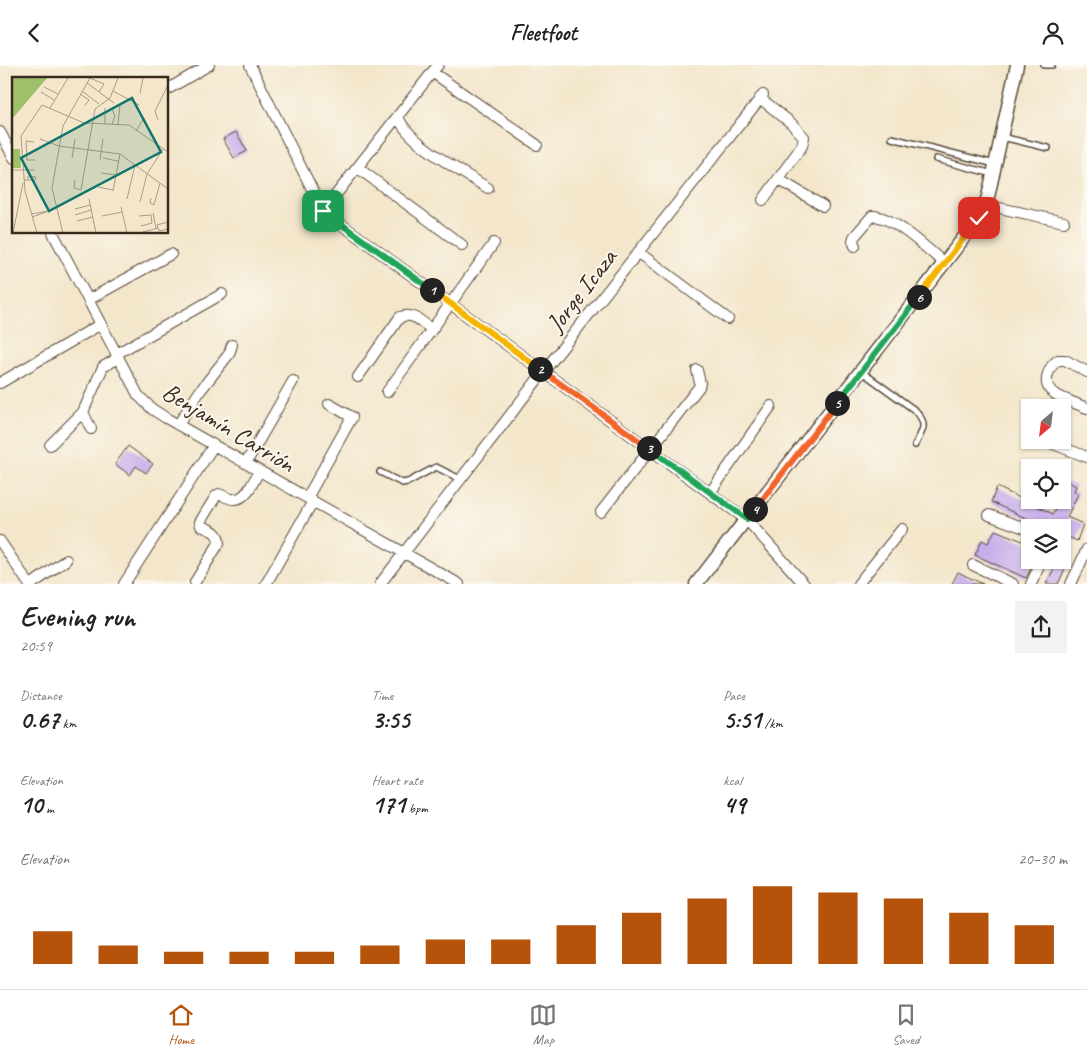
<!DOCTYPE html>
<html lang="en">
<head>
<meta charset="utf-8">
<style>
  body { margin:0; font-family:Caveat,sans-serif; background:#f2f2f2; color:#222; height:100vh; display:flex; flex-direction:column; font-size:19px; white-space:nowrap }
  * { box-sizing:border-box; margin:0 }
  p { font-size:16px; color:#767676 }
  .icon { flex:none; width:28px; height:28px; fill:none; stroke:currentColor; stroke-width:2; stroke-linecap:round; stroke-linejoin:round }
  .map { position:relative; height:519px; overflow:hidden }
  .details { display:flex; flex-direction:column; background:#fff; flex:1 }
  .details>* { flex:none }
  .needle { width:32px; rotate:208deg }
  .buttons { position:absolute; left:1021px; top:334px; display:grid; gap:10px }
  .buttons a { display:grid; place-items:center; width:50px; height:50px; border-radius:0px; background:#fff; box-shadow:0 1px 4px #0004; font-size:25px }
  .pin { position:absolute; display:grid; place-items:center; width:42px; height:42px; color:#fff; margin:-21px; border-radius:10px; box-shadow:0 2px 8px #0006 }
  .km { position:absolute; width:25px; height:25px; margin:-12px; border-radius:50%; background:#222; color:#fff; font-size:14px; line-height:25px; text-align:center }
  .round { display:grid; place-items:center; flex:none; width:52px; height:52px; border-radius:0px; background:#f2f2f2 }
  .overview { display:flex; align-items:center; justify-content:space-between; height:85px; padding:0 20px }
  h1 { font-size:28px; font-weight:700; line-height:38px }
  .figures { display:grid; grid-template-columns:repeat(3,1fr); gap:8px; height:85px; padding:5px 20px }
  .figures div { display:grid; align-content:center }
  .figures b { font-size:25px; font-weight:700 }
  .figures small { font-size:14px; font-weight:400 }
  .figures p { font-size:14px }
  .chart { height:140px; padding:10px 20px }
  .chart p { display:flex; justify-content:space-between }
  .chart svg { width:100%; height:90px; margin-top:5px; stroke:#b45309; stroke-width:6 }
  header { display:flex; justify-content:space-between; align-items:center; height:65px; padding:0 20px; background:#fff; font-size:22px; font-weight:700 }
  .dock { display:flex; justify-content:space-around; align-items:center; height:70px; border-top:1px solid #e0e0e0; background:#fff; font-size:14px; color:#767676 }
  .dock a { display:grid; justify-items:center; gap:2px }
  .dock .active { color:#b45309 }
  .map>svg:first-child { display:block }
  .building { fill:#c4abea }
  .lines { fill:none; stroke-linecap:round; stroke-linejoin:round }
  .service-casing { stroke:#574638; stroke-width:8 }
  .minor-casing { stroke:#574638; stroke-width:12 }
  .tertiary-casing { stroke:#574638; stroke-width:15 }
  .service { stroke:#fff; stroke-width:5 }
  .minor { stroke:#fff; stroke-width:10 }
  .tertiary { stroke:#fff; stroke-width:12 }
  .split-1-casing { stroke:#fff; stroke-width:10 }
  .split-2-casing { stroke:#fff; stroke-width:10 }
  .split-3-casing { stroke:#fff; stroke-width:10 }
  .split-4-casing { stroke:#fff; stroke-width:10 }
  .split-5-casing { stroke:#fff; stroke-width:10 }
  .split-6-casing { stroke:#fff; stroke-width:10 }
  .split-7-casing { stroke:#fff; stroke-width:10 }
  .split-1 { stroke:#22a559; stroke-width:6 }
  .split-2 { stroke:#f5b400; stroke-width:6 }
  .split-3 { stroke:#f0652b; stroke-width:6 }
  .split-4 { stroke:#22a559; stroke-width:6 }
  .split-5 { stroke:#f0652b; stroke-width:6 }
  .split-6 { stroke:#22a559; stroke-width:6 }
  .split-7 { stroke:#f5b400; stroke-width:6 }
  .labels { text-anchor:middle; stroke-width:4; stroke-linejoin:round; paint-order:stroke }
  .street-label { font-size:25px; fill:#3b2a1e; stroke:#fbf7ec }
  .inset-road { fill:none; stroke:#a99b86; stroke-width:1 }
  .view { fill:#0f766e; fill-opacity:0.15; stroke:#0f766e; stroke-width:2.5 }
  .inset-edge { fill:none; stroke:#3b2a1e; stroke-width:2.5 }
</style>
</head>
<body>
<header><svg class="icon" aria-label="back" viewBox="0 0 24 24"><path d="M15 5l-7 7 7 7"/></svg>Fleetfoot<svg class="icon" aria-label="person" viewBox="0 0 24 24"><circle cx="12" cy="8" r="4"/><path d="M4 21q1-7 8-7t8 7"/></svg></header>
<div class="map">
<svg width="1087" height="519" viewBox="0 0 1087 519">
  <rect width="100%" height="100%" fill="#fbf7ec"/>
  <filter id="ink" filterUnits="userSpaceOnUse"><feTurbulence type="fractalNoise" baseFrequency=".02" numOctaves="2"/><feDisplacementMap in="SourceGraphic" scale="10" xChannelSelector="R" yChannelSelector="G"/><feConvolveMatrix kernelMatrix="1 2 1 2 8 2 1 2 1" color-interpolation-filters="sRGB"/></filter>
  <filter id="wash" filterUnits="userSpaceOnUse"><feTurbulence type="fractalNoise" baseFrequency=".0096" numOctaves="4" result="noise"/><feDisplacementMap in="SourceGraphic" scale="20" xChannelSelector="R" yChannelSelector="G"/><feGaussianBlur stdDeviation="1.12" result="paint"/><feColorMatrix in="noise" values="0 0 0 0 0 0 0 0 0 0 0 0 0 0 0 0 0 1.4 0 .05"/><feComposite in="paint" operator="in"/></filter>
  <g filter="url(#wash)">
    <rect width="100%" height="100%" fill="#f3e6cb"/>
    <g id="blocks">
      <path class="building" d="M236,67L247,86L234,93L223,74Z
        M128,381L153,399L146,408L136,401L130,410L115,399Z
        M1067,416L1076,421L1074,426L1078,429L1067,452L1083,459L1077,476L1062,469V462H1045L991,437L997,422L1053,449L1059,435H1062V426Z
        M995,465L1030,479V505L1026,513L975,490L982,475L988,478Z
        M1056,495H1069L1058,519H1046L1054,504L1052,503Z
        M958,507L966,511L983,519H952Z"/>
    </g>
  </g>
  <g filter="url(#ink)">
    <use href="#blocks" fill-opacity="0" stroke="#574638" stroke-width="1"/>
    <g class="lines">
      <defs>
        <path id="service" d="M1044,0H1052
          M1002,72L1048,83
          M892,73L995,99
          M936,94L993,109
          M862,307L916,346C928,360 923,365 915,380
          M380,407L402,418L408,417L436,402L460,414"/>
        <path id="minor" d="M250,0L323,146L747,455L804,519
          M432,7L537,80
          M168,24L209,0
          M760,33L791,58L804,72L802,81L763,135
          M398,51C406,77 464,108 488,123
          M0,67L14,93
          M358,103L462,180
          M778,114L823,141
          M986,140L1064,157
          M323,146L438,0
          M53,168L138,330L152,344L166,353L459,519
          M855,181L853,176L854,172L872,151C892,150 929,185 945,199
          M638,187L728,254
          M88,235L171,189
          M116,289L222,229
          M1087,307L1065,295H1058C1049,301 1042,317 1051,326C1058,333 1078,339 1087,343
          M358,312L400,252C413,247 422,257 431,264
          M0,318L101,259
          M387,327L494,178
          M83,347L91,364
          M178,360L200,326L229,289L232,280
          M1043,375L1087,392
          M50,380L83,347L103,302L118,293
          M246,398L293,316
          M710,428L771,341
          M307,433L352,352L329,339
          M601,447L699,322L700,318L697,305
          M989,450L1030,465
          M0,476L29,519
          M973,500L1013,519
          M195,517L219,478C219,466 210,465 201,461L200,457L216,431L219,429C224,431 231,435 235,434C247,434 254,415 259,406
          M32,519L66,495
          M124,519L214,380
          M266,519L313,436
          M380,519L544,306L763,30
          M858,519L902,464
          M1031,519L1042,495
          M1071,519L1087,484"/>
        <path id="tertiary" d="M696,519L979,153L988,132L1017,0"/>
      </defs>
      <use href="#service" class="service-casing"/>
      <use href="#minor" class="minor-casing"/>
      <use href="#tertiary" class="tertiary-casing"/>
      <use href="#service" class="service"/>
      <use href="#minor" class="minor"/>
      <use href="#tertiary" class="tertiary"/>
    </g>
  </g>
  <g class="lines" filter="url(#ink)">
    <defs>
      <path id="split-1" d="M323,146L432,225"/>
      <path id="split-2" d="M432,225L540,304"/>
      <path id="split-3" d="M540,304L649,383"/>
      <path id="split-4" d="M649,383L747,454L755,444"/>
      <path id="split-5" d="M755,444L837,338"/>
      <path id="split-6" d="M837,338L919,232"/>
      <path id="split-7" d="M919,232L979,153"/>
    </defs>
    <use href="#split-1" class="split-1-casing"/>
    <use href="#split-2" class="split-2-casing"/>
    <use href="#split-3" class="split-3-casing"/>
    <use href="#split-4" class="split-4-casing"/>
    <use href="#split-5" class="split-5-casing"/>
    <use href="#split-6" class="split-6-casing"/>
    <use href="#split-7" class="split-7-casing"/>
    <use href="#split-1" class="split-1"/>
    <use href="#split-2" class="split-2"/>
    <use href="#split-3" class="split-3"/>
    <use href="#split-4" class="split-4"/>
    <use href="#split-5" class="split-5"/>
    <use href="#split-6" class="split-6"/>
    <use href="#split-7" class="split-7"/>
  </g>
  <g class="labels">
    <g class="street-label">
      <text transform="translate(581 225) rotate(-52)" y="9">Jorge Icaza</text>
      <text transform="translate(229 362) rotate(31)" y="9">Benjamín Carrión</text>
    </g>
  </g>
  <g transform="translate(12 12)">
    <rect width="156" height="156" fill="#f3e6cb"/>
    <path d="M0,1H35L0,42ZM0,72H8L9,91H0Z" fill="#9dc069"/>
    <path class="inset-road" d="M78,1L92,7L87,15M75,6L102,26M32,10L46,17M70,14L87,27M101,14L127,28M29,15L42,23M128,16L131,1M68,17L77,23L73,28M38,31L56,1M146,43L143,34L156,8M93,47V31M100,47L103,39L100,32M106,47L108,28M124,54L132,41M28,62L47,69L108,77L156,112M22,65L14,64L15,83H23M60,81L63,62M91,81L106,84M88,83L91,62M0,93H23M89,96L104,98M12,103H23L24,100L16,99V103M63,103L62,111L69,113M86,110L101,113M69,113L83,32L98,21L106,1M101,114L108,77M139,121L138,126L142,128L148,106M77,122L84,156M115,122L123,88M128,125L135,97L151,72M109,130L115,156M63,132L78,128M141,136L144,151M19,137L37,134L20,140M63,138L79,133M90,139L110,135M127,139L139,138L140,146L129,149M65,144L81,140M156,145L145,148L147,154L156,152M131,155L146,151M1,156L11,106M25,156L13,114L9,59L30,28L72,46L117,48L156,75M51,156L40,111L51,49L78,1"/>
    <path class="view" d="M120,21L149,75L37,134L9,81Z"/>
    <rect width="156" height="156" class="inset-edge"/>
  </g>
</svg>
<div class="buttons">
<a><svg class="needle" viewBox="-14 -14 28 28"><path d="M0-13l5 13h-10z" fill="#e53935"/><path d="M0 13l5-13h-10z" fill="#767676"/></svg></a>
<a><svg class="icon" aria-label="locate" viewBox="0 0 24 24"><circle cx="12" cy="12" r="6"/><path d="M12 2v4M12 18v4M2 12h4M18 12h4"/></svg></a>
<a><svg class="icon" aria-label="layers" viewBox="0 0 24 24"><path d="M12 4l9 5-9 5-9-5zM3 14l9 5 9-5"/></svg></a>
</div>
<div class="pin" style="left:323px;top:146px;background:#1e9e55"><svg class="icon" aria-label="arrive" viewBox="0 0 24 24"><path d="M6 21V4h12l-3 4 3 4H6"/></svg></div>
<div class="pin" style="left:979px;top:153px;background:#d93025"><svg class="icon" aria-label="check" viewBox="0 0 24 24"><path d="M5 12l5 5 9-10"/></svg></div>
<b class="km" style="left:432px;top:225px">1</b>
<b class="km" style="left:540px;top:304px">2</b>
<b class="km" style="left:649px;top:383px">3</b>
<b class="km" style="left:755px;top:444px">4</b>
<b class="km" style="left:837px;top:338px">5</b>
<b class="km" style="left:919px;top:232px">6</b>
</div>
<section class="details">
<div class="overview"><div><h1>Evening run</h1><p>20:59</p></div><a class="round"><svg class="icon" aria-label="share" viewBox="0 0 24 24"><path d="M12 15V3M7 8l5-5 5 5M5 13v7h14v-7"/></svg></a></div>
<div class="figures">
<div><p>Distance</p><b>0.67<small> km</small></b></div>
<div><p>Time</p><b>3:55</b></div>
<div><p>Pace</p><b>5:51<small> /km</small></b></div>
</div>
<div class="figures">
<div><p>Elevation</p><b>10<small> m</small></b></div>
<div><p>Heart rate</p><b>171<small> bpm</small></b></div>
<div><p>kcal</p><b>49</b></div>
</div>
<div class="chart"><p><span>Elevation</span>20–30 m</p>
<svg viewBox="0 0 160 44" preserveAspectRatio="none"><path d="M5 44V28M15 44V35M25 44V38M35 44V38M45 44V38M55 44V35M65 44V32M75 44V32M85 44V25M95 44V19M105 44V12M115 44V6M125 44V9M135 44V12M145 44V19M155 44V25"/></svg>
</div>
</section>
<nav class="dock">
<a class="active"><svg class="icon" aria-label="home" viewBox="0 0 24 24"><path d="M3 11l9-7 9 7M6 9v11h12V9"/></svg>Home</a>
<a><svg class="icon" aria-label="map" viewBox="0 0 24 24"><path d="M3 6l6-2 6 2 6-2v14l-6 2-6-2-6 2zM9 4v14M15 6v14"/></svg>Map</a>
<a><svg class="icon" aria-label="saved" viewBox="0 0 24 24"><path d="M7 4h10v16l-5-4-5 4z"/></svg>Saved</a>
</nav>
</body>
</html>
